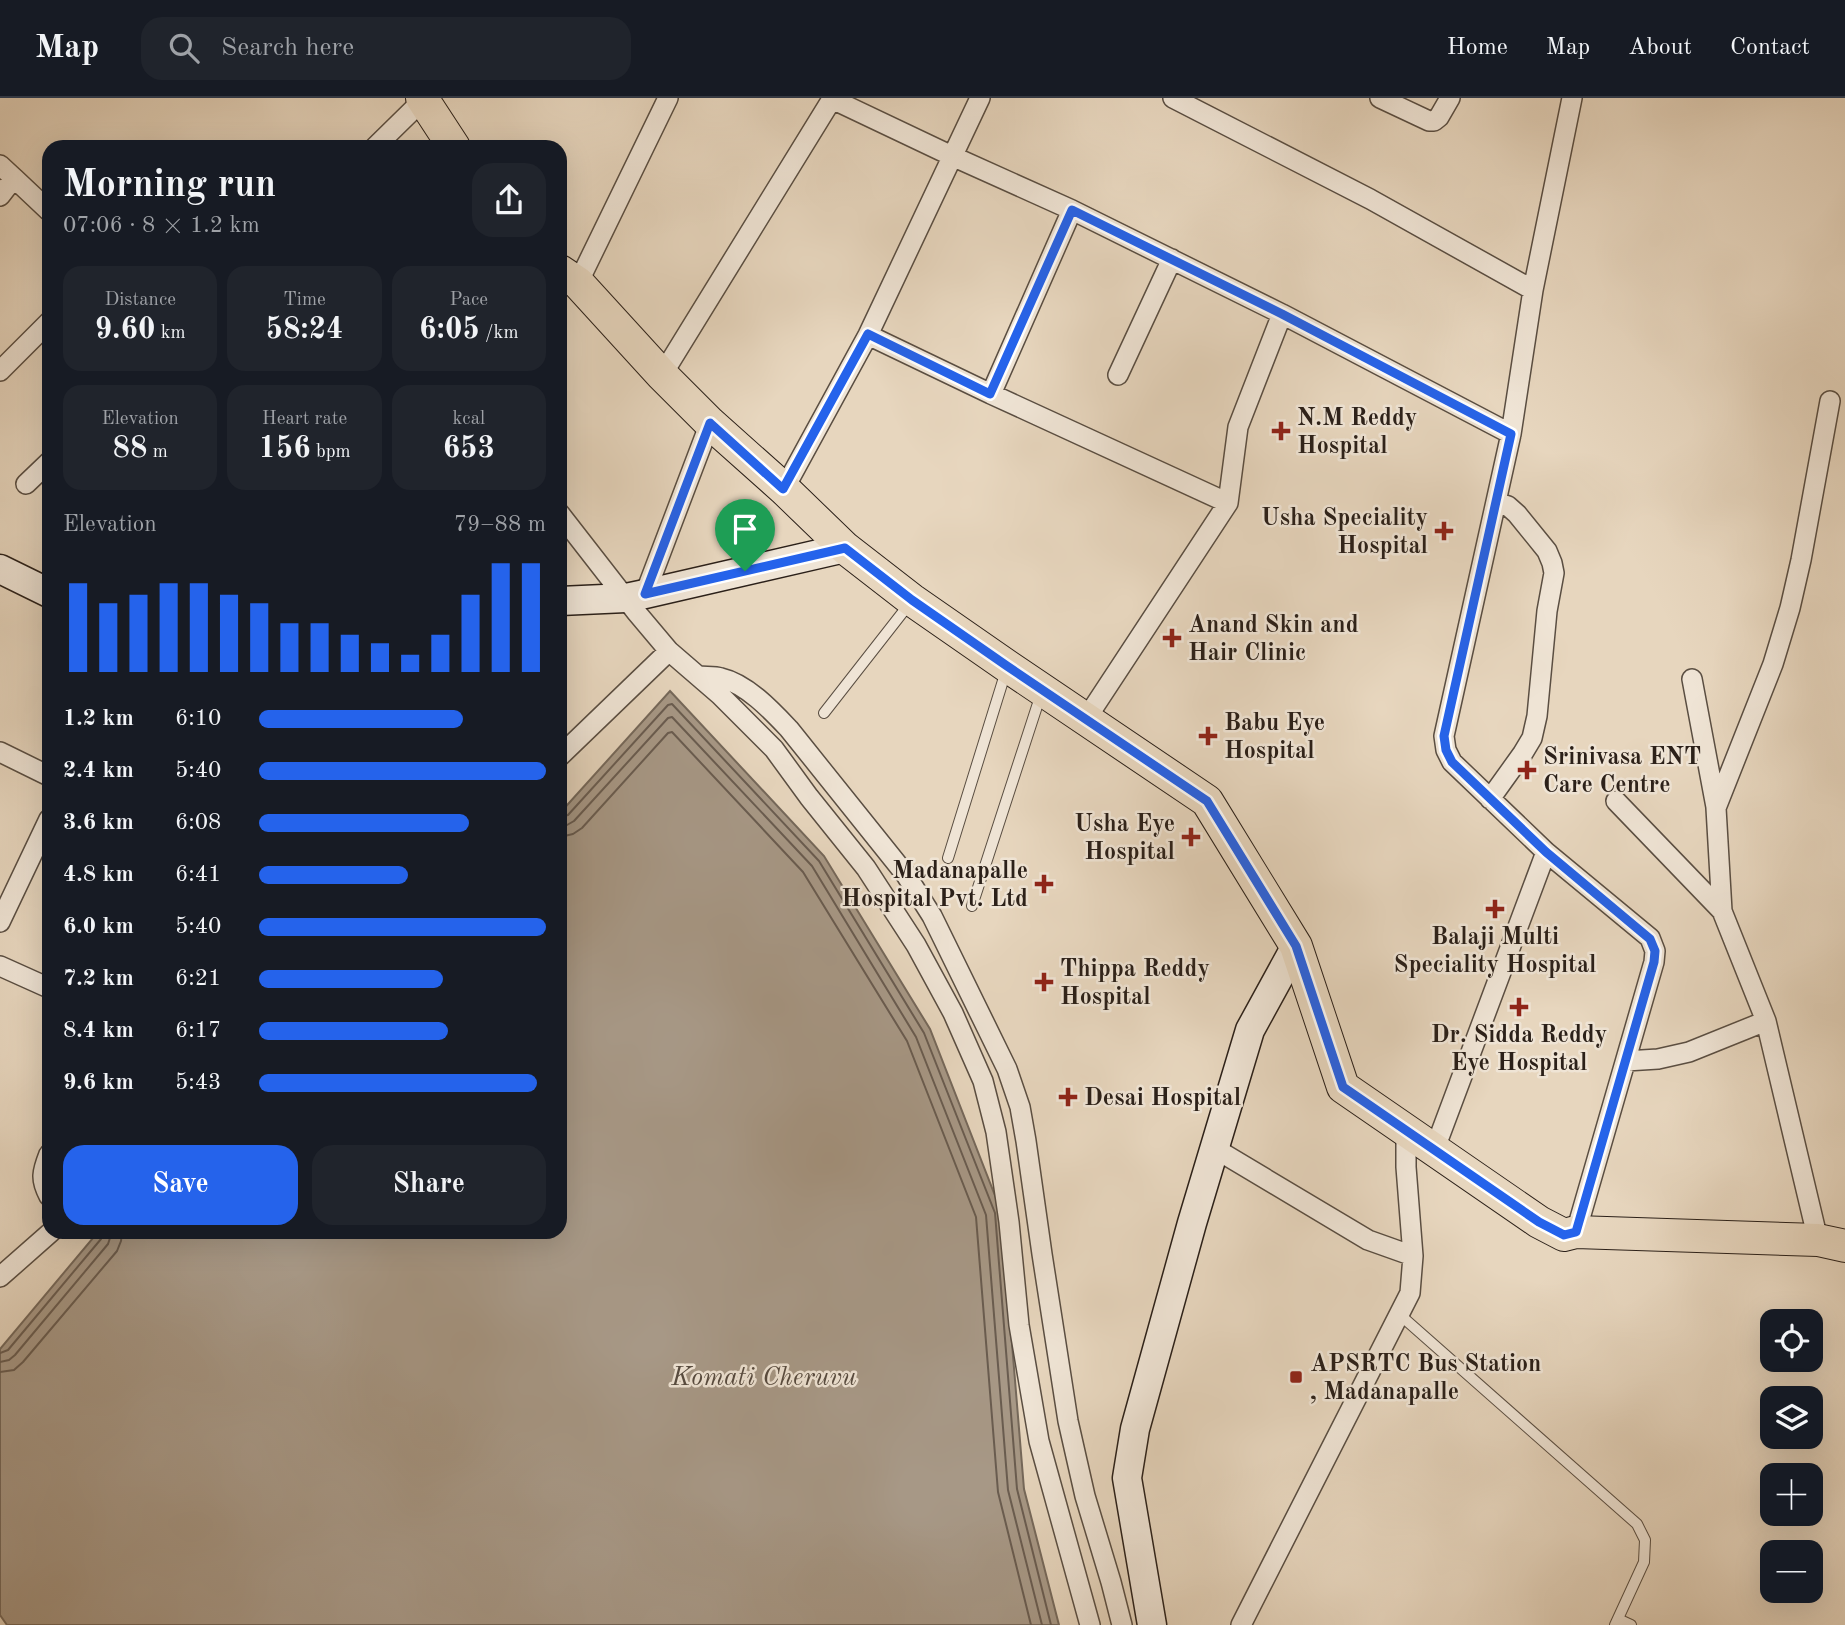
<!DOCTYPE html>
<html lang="en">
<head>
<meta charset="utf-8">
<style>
  body { margin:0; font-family:"Old Standard TT",serif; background:#20242c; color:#f1f3f6; height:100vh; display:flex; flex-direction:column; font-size:26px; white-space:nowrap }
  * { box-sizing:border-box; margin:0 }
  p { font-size:23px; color:#9ea1a6 }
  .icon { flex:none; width:38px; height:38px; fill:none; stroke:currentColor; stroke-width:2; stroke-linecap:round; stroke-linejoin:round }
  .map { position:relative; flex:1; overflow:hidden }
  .side { position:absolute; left:42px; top:42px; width:525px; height:1099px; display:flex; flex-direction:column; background:#171b24; border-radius:21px; box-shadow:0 7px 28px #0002 }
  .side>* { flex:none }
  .fabs { position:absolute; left:1760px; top:1211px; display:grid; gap:14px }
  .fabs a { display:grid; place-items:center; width:63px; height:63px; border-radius:14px; background:#171b24; box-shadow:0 7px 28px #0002; font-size:35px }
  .pin { position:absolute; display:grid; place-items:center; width:60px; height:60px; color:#fff; margin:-72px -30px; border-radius:50% 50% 50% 0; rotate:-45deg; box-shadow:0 0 7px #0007 }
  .pin .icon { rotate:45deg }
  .round { display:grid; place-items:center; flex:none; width:74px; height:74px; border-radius:21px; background:#20242c }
  .overview { display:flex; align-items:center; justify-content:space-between; height:119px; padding:0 21px }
  h1 { font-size:38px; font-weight:600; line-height:52px }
  .stats { display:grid; grid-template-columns:repeat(3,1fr); gap:10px; height:119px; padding:7px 21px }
  .stats div { display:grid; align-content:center; border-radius:18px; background:#20242c; text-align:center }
  .stats b { font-size:30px; font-weight:600 }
  .stats small { font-size:19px; font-weight:400 }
  .stats p { font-size:19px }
  .chart { height:196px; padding:14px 21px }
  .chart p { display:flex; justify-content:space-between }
  .chart svg { width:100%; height:126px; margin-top:7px; stroke:#2563eb; stroke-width:6 }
  .primary-button { display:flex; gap:14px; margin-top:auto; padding:14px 21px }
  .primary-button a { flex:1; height:80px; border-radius:21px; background:#2563eb; color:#fff; font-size:28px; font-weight:600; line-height:80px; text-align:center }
  .primary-button a+a { background:#20242c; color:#f1f3f6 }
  ul { padding:0 21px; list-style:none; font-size:23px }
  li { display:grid; grid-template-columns:112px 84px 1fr; align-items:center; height:52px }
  li i { height:18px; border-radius:9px; background:#2563eb }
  header { display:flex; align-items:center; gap:42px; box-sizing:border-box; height:98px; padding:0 35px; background:#171b24; border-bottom:2px solid #363941 }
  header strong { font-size:33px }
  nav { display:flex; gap:38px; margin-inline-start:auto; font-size:24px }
  .search { width:490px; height:63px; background:#20242c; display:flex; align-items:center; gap:18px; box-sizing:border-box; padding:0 24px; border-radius:21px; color:#9ea1a6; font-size:26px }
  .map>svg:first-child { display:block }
  .water { fill:#a79886; stroke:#75685a; stroke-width:2 }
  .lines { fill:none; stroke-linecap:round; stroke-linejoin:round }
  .shore { stroke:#695c50; stroke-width:2 }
  .lane-casing { stroke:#5a4e42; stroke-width:12 }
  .street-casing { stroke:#5a4e42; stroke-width:22 }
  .secondary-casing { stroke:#2b2019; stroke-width:31 }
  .primary-casing { stroke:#2b2019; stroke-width:34 }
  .lane { stroke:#efe4d5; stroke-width:10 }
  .street { stroke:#efe4d5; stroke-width:19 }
  .secondary { stroke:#efe4d5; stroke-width:28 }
  .primary { stroke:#e7d6be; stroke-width:32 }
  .route-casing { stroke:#fff; stroke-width:14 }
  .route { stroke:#2563eb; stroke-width:9 }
  .poi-dot { fill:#8f2418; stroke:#efe4d5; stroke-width:2.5 }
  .labels { text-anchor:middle; stroke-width:5; stroke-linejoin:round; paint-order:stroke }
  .poi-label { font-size:24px; font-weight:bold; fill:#2b2019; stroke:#efe4d5; text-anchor:start }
  .water-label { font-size:26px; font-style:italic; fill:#564a3f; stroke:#efe4d5 }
</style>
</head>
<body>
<header>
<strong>Map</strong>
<div class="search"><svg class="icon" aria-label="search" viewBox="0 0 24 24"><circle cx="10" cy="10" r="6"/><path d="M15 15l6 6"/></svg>Search here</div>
<nav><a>Home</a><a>Map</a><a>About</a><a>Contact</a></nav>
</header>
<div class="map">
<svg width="1845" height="1527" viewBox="0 0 1845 1527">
  <rect width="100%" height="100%" fill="#e7d6be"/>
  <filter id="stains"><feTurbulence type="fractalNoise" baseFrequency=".00286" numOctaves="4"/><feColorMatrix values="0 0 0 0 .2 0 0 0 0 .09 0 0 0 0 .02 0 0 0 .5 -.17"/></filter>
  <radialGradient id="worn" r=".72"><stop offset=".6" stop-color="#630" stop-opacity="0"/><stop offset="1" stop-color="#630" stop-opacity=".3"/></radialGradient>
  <path class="water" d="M670,593L824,758L930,931L1001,1113L1024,1391L1059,1527H7L0,1517V1251L98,1134H560V715Z"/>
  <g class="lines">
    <path class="shore" d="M560,719L568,717L668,607L672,606L819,763L924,935L995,1115L1017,1391L1051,1527
      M560,728L567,727L574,723L668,620L672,619L812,768L916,939L986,1117L1008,1392L1042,1527
      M560,739L573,736L582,730L668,635L672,634L803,774L907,943L976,1119L998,1394L1031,1527
      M0,1255L8,1252L101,1141L103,1134
      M0,1264L9,1262L15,1257L108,1146L112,1134
      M0,1274L14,1272L23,1264L117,1153L121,1143L122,1134"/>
    <defs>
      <path id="lane" d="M824,615L910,505
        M948,760L1006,573
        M972,808L1041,596
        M1399,1216L1637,1426L1645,1442L1644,1464L1615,1527
        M1618,1521L1631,1527"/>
      <path id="street" d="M1173,0L1370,101L1533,192
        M1380,0L1429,23H1434L1439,19L1450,0
        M1572,0L1533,192L1511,336L1444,638L1446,652L1452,664L1546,754L1650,840L1655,853L1654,864L1576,1134
        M375,49L425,0
        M0,67L14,80L0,98
        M14,80L49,113
        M1072,112L1282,216L1511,336
        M578,185L668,0
        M868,237L991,296
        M0,273L49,224
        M662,277L832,1L952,58L1072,112L991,296L1228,405
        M1118,277L1172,161
        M26,386L49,364
        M784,391L868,237L980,0
        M560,416L637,515L669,553L720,597L774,651L809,699L866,770L916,847L953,915L983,983L996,1034L1009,1124L1019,1227L1039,1343L1090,1527
        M645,496L710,325
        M698,578C706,579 714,578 721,580C747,586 772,613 789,631L906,777L932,818L1007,971L1020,1009L1026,1043L1042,1156L1068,1323L1085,1398L1111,1484L1122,1527
        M1692,581L1716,709
        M1086,621L1228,405L1238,329L1282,216
        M0,654L49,678
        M560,658L669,553
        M1490,701L1523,655L1532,640L1537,618L1547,513L1554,475L1552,465L1547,453L1517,416L1508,408L1496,404
        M1616,703L1722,813
        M0,824L49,721
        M0,868L49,890
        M1626,963L1658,961L1689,954L1766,923
        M1214,1050L1368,1142L1413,1158
        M1434,1053L1546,754
        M49,1056C42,1074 40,1081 49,1098
        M1818,1142L1766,923L1722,813L1716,710L1773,566L1790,510L1801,462L1830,303
        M0,1179L51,1134
        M1241,1527L1410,1195L1413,1158L1406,1069V1031"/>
      <path id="secondary" d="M0,471L49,495
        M560,503L626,500L645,496L845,450
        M1152,1527L1127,1380L1135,1331L1192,1125L1250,932L1296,848"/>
      <path id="primary" d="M422,0L454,49
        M560,173L578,185L662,277L710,325L784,391L845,450L912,502L1007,568L1207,703L1296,848L1343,989L1539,1124L1564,1137L1576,1134L1818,1142L1845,1148"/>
    </defs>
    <use href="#lane" class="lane-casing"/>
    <use href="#street" class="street-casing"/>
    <use href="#secondary" class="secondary-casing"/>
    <use href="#primary" class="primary-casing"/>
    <use href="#lane" class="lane"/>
    <use href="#street" class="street"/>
    <use href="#secondary" class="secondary"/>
    <use href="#primary" class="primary"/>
  </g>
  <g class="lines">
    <defs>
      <path id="route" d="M1072,112L1282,216L1511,336L1444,638L1446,652L1452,664L1546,754L1650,841L1655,853L1654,864L1576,1134L1564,1137L1539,1124L1343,989L1296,848L1207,703L1007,568L912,502L845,450L645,496L710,325L783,391L868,236L990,296Z"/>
    </defs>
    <use href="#route" class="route-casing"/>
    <use href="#route" class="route"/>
  </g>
  <g class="poi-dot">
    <path d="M1277.5 322.5h7v7h7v7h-7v7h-7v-7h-7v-7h7z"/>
    <path d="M1440.5 422.5h7v7h7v7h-7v7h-7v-7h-7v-7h7z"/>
    <path d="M1168.5 529.5h7v7h7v7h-7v7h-7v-7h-7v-7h7z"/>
    <path d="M1204.5 627.5h7v7h7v7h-7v7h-7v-7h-7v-7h7z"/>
    <path d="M1523.5 661.5h7v7h7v7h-7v7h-7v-7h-7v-7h7z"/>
    <path d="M1187.5 728.5h7v7h7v7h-7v7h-7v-7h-7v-7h7z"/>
    <path d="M1040.5 775.5h7v7h7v7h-7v7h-7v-7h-7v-7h7z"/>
    <path d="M1491.5 800.5h7v7h7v7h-7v7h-7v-7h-7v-7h7z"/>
    <path d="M1040.5 873.5h7v7h7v7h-7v7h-7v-7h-7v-7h7z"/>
    <path d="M1515.5 898.5h7v7h7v7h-7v7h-7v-7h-7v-7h7z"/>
    <path d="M1064.5 988.5h7v7h7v7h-7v7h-7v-7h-7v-7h7z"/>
    <rect x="1289" y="1272" width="14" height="14" rx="3.5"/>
  </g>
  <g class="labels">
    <g class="poi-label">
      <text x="1297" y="327">N.M Reddy<tspan x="1297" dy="28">Hospital</tspan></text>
      <text x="1428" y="427" text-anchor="end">Usha Speciality<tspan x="1428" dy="28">Hospital</tspan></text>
      <text x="1188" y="534">Anand Skin and<tspan x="1188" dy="28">Hair Clinic</tspan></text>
      <text x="1224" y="632">Babu Eye<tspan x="1224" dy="28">Hospital</tspan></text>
      <text x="1543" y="666">Srinivasa ENT<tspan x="1543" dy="28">Care Centre</tspan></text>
      <text x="1175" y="733" text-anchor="end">Usha Eye<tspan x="1175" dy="28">Hospital</tspan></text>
      <text x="1028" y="780" text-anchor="end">Madanapalle<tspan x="1028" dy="28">Hospital Pvt. Ltd</tspan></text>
      <text x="1495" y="846" text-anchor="middle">Balaji Multi<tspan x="1495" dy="28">Speciality Hospital</tspan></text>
      <text x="1060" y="878">Thippa Reddy<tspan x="1060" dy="28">Hospital</tspan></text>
      <text x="1519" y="944" text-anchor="middle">Dr. Sidda Reddy<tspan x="1519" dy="28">Eye Hospital</tspan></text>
      <text x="1084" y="1007">Desai Hospital</text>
      <text x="1310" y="1273">APSRTC Bus Station<tspan x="1310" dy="28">, Madanapalle</tspan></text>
    </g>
    <g class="water-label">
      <text x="764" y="1287">Komati Cheruvu</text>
    </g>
  </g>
  <rect width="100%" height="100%" filter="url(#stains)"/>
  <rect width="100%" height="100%" fill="url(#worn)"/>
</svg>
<div class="fabs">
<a><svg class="icon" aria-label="locate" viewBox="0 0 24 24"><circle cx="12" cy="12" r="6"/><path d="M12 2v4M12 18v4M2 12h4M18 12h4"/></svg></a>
<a><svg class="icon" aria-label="layers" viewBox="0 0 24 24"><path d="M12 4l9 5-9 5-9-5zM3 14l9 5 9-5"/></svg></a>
<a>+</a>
<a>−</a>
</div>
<div class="pin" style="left:745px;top:473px;background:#1e9e55"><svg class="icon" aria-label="arrive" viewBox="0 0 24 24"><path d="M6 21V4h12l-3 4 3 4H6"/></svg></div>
<section class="side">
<div class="overview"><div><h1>Morning run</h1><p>07:06 · 8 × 1.2 km</p></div><a class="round"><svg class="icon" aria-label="share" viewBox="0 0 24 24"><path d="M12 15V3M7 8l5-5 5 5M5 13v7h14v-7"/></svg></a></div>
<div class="stats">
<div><p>Distance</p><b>9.60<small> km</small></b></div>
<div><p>Time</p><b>58:24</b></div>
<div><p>Pace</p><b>6:05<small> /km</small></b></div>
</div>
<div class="stats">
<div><p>Elevation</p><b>88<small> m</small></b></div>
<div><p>Heart rate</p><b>156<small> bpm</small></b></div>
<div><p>kcal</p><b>653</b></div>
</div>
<div class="chart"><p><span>Elevation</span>79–88 m</p>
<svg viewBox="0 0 160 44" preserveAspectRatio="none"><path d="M5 44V13M15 44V20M25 44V17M35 44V13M45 44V13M55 44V17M65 44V20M75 44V27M85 44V27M95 44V31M105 44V34M115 44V38M125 44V31M135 44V17M145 44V6M155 44V6"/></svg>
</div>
<ul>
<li><b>1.2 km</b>6:10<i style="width:71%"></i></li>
<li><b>2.4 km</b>5:40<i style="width:100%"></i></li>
<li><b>3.6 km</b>6:08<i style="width:73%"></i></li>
<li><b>4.8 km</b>6:41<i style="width:52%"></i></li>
<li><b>6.0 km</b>5:40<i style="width:100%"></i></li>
<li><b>7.2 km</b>6:21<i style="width:64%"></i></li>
<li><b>8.4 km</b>6:17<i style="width:66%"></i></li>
<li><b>9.6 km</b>5:43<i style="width:97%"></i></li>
</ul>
<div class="primary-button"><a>Save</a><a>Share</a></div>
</section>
</div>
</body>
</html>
